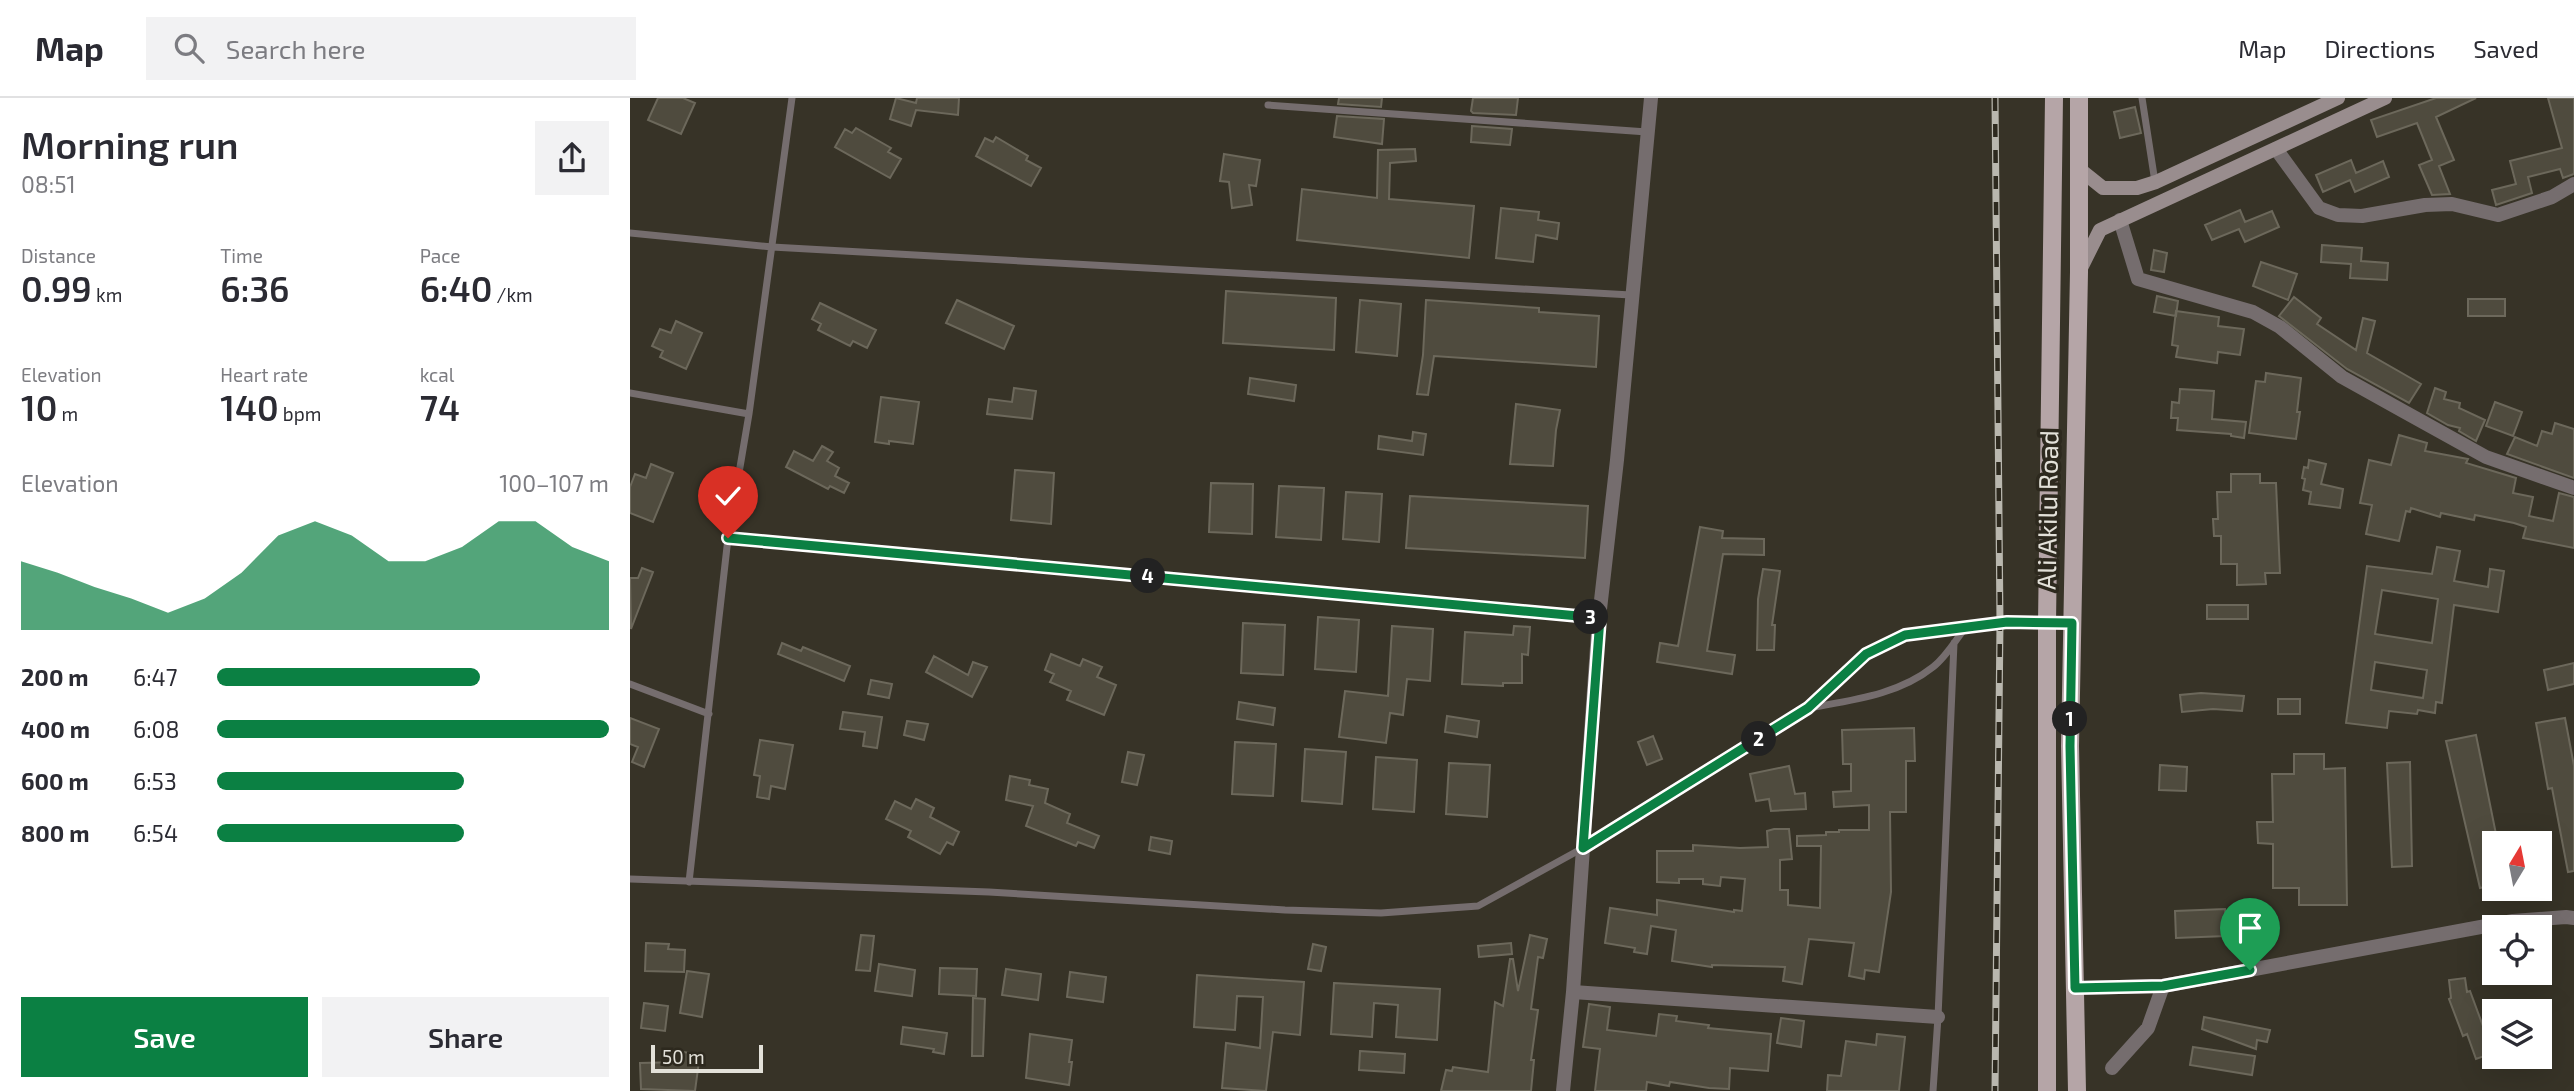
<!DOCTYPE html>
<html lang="en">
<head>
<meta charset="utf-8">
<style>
  body { margin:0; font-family:"Exo 2",sans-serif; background:#f2f2f3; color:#2b2b33; height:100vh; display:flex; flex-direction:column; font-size:26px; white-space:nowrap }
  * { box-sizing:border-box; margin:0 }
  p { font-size:23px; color:#7c7c81 }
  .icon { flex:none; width:38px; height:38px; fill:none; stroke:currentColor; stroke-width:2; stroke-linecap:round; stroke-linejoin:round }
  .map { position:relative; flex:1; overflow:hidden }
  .drawer { display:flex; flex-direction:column; background:#fff; width:630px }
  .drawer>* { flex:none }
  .needle { width:46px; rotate:10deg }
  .controls { position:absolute; left:1852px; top:733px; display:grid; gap:14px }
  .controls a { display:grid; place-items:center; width:70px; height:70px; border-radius:0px; background:#fff; box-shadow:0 7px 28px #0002; font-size:35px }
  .scale { position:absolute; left:21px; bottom:18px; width:112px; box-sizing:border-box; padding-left:7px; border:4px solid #e3e1d9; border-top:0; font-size:19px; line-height:24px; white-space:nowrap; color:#e3e1d9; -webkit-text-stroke:5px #2d291e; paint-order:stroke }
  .pin { position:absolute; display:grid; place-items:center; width:60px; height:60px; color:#fff; margin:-72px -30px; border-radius:50% 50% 50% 0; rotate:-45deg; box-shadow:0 0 7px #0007 }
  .pin .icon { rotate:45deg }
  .km { position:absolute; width:35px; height:35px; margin:-18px; border-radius:50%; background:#222; color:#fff; font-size:19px; line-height:35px; text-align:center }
  .round { display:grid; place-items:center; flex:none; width:74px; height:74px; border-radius:0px; background:#f2f2f3 }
  .head { display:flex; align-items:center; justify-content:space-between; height:119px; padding:0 21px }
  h1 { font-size:38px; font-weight:600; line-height:52px }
  .figures { display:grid; grid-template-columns:repeat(3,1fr); gap:10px; height:119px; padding:7px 21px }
  .figures div { display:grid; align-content:center }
  .figures b { font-size:35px; font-weight:600 }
  .figures small { font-size:19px; font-weight:400 }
  .figures p { font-size:19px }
  .chart { height:196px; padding:14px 21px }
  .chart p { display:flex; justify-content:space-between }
  .chart svg { width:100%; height:126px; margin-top:7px; fill:#0b8043; opacity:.7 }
  .action { display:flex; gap:14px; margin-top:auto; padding:14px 21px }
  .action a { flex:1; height:80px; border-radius:0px; background:#0b8043; color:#fff; font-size:28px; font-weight:600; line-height:80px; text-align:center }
  .action a+a { background:#f2f2f3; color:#2b2b33 }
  ul { padding:0 21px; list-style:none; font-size:23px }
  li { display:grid; grid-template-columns:112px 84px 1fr; align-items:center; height:52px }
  li i { height:18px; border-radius:9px; background:#0b8043 }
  header { display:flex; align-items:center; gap:42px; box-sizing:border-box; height:98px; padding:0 35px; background:#fff; border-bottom:2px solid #e1e1e2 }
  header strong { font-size:33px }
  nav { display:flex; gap:38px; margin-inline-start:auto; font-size:24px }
  .search { width:490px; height:63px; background:#f2f2f3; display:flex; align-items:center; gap:18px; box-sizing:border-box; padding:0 24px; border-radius:0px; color:#7c7c81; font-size:26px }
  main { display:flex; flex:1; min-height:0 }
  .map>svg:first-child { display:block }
  .building { fill:#4f4b3e; stroke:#6c685b; stroke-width:2; fill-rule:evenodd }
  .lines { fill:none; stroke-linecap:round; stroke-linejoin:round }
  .lane { stroke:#756d6e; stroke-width:7 }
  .street { stroke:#756d6e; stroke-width:14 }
  .secondary { stroke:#998d8e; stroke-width:14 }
  .primary { stroke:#b5a5a7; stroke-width:18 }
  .rail-casing { stroke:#b9b7ae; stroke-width:7 }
  .rail { stroke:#2d291e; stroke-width:4.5; stroke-dasharray:13; stroke-linecap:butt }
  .route-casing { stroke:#fff; stroke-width:14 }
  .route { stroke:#0b8043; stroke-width:9 }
  .labels { text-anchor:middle; stroke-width:7; stroke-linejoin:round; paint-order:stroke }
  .street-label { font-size:26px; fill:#e3e1d9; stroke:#2d291e }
</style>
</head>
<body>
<header>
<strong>Map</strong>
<div class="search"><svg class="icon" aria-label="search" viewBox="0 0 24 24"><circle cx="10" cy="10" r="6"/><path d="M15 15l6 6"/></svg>Search here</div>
<nav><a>Map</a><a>Directions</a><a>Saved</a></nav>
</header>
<main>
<section class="drawer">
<div class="head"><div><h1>Morning run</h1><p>08:51</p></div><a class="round"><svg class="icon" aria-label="share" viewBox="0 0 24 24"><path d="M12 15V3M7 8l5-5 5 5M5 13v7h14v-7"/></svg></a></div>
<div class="figures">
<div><p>Distance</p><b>0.99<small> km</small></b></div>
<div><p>Time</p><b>6:36</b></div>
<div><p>Pace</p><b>6:40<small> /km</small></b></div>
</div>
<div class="figures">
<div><p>Elevation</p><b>10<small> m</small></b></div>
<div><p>Heart rate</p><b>140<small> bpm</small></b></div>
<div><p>kcal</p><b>74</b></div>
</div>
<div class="chart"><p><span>Elevation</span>100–107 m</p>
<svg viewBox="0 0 160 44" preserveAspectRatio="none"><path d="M0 44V20L10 24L20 29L30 33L40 38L50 33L60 24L70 11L80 6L90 11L100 20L110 20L120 15L130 6L140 6L150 15L160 20V44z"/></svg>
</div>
<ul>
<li><b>200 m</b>6:47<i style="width:67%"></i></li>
<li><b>400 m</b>6:08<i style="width:100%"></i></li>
<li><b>600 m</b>6:53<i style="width:63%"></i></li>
<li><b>800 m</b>6:54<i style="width:63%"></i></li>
</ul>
<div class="action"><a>Save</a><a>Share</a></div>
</section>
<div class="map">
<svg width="1944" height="993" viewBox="0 0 1944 993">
  <rect width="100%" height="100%" fill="#373327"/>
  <path class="building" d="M28,0H53L65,5L51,36L18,22Z
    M266,0L286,5L287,0H329L328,17L286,12L281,28L260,21Z
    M709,0H752L751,9L708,6Z
    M843,0H888L886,17L843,15L841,13Z
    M1806,0H1846L1806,19L1824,62L1809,68L1820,96L1802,97L1789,67L1802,62L1787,25L1747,39L1741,22Z
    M1918,0H1944V76L1933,80L1930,71L1898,79L1902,95L1866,107L1862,92L1886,86L1880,63L1932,50Z
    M1505,9L1511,35L1490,40L1484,14Z
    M707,18L754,21L752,46L704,39Z
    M842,28L882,31L880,47L841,44Z
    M226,30L261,50L258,54L271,61L260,80L205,49L215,31L222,35Z
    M366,39L398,58L396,62L411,70L401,88L346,58L355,40L363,44Z
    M785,51L786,63L760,65L759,101L844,108L839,160L667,142L672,91L747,100L748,52Z
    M594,56L630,62L626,88L619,87L622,107L602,110L599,84L590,83Z
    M1721,62L1726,75L1753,63L1759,79L1725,94L1720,82L1693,94L1686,77Z
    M871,110L909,114L908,122L929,125L927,141L906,137L903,164L866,160Z
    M1610,112L1615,124L1642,113L1649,129L1615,144L1609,131L1582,142L1575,127Z
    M1692,147L1732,150L1731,163L1758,165L1757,182L1720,180L1721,166L1691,164Z
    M1524,152L1537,155L1534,174L1521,172Z
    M1631,164L1667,176L1658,202L1623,188Z
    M596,193L706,200L704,252L593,245Z
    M1527,198L1548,203L1546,218L1524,214Z
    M1664,199L1691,220L1687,226L1726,252L1733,220L1745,223L1737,255L1791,286L1779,305L1717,271L1649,218Z
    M1838,201H1875V218H1838Z
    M327,202L384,228L374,251L316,225Z
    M730,202L771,206L767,258L726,254Z
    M796,202L909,210V214L969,218L966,269L804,258L798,297L787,296L793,257Z
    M190,205L246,232L237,250L223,243L220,248L188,232L191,226L182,221Z
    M1546,213L1589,219L1588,228L1614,231L1610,257L1588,254L1587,265L1546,259L1548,248L1542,247Z
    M46,223L72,235L56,271L30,259L33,253L22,248L30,231L41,235Z
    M1636,275L1671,280L1667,314H1670L1666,341L1619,335L1626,283L1635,284Z
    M620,280L666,287L664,303L618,296Z
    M384,290L406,293L402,321L357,316L359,301L382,304Z
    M1805,290L1816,294L1814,301L1830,305L1829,310L1855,322L1846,343L1829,333L1830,330L1818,327L1797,315Z
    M1550,291L1584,293L1582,321L1616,324L1614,340L1601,338V336L1547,332L1548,320H1541L1542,304L1549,305Z
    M251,299L289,304L283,346L259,343V346L245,344Z
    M1865,304L1892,314L1883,338L1856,328Z
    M886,306L930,312L926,332L923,368L880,366Z
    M1925,325L1944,331V380L1877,356L1885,339L1907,348L1912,333L1922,336Z
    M783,334L796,336L793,357L748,351L749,338L782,343Z
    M1769,337L1797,345L1795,353L1838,361L1836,365L1886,380L1883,395L1903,399L1899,418L1923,423L1929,395L1944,399V450L1893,440L1896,429L1884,425L1845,417L1844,422L1811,415L1810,419L1781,410L1780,414L1776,413L1769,443L1736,436L1742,407L1730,405L1739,362L1761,367Z
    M192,348L203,354L197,363L209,370L205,378L219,385L214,395L200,388L198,391L156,369L164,353L183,363Z
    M1679,362L1696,366L1691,386L1713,391L1710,410L1679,406L1681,394L1673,392L1675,381L1672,380L1674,369L1678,370Z
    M21,366L43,375L23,424L0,415V389L5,376L16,380Z
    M385,372L424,375L421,426L381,422Z
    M1601,376H1630V385H1646L1650,475H1635L1636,486L1607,487V466H1591V438H1584L1583,421H1588L1587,394H1601Z
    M581,385L623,386L622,436L579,434Z
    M649,388L694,390L691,442L646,439Z
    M716,394L752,396L749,444L713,441Z
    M780,398L958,408L955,460L776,450Z
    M1070,429L1093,433L1092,440L1134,441V457L1093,456L1077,553L1105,557L1102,576L1027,564L1030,545L1048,548Z
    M1807,449L1830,453L1824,483L1858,489L1860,471L1874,473L1868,514L1824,507L1812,605L1806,604L1805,615L1788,612L1787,616L1759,613L1757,630L1716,625L1737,468L1802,476ZM1752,492L1808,501L1802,545L1745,536ZM1745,564L1797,572L1793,600L1741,592Z
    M12,470L23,474L1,531L0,480H8Z
    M1133,471L1150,473L1142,527H1145L1144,552H1127L1128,501Z
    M1577,507H1618V521H1577Z
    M688,519L729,522L726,574L685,571Z
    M613,525L655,527L653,577L611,575Z
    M762,528L803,531L800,583L777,581L773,617L760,615L756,645L709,639L715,593L758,598Z
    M884,528L900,529L898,557L892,556V585H873V588L832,586L835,534L883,537Z
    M152,545L171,553L173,549L220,568L214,583L148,556Z
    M421,556L450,568L453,561L472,569L467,579L486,587L474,617L437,602L441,593L420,584L424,576L415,572Z
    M304,558L338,577L343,564L357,569L342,599L296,574Z
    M1944,565V586L1918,592L1914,572Z
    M241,582L262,586L259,600L238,596Z
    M1571,595L1614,598L1612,613L1583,611L1552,614L1550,597Z
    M1648,601H1670V616H1648Z
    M609,604L645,610L643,627L607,621Z
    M213,614L252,619L247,650L233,648L235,634L210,631Z
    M817,618L849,623L847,639L815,634Z
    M0,620L29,631L14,669L2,664L8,649L0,646Z
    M1935,620L1944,668V773L1938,774L1922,690L1918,691L1906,625Z
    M277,623L298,626L294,642L274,637Z
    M1284,630L1285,663H1276V714H1260L1261,794L1249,874L1235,872L1234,881L1219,878L1224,845L1179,841L1172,886L1153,883L1155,869L1082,867V869L1042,863L1046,832L1021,828L1017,856L1004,854L1005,850L975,845L980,810L1027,817V802L1104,814V812L1112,813L1115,781L1091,779L1090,788L1073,786V781H1049V785L1027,784V753H1063V747L1110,750L1138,749L1137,733L1144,731H1159L1162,761L1150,762V792H1158V807L1190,810L1191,748H1167V738L1196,737V734H1209V732H1239V707L1204,709L1203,694L1221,693V666H1213L1212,632Z
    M1846,637L1868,746H1864V787L1850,790L1816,643Z
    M1023,638L1032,661L1017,667L1008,644Z
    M130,642L163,647L155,691L141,688L139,701L127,699L130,678L124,677Z
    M605,644L646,646L643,698L602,696Z
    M675,651L716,654L712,706L672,703Z
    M498,654L514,657L507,687L492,684Z
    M1664,656H1694V671L1715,670L1717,807H1669V790H1643V746L1628,745L1627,724H1643L1642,676H1664Z
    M746,659L787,662L784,714L743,711Z
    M1780,664L1782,768L1762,769L1757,665Z
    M819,665L860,667L857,719L816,716Z
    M1530,667L1557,669L1556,693L1529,692Z
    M1159,668L1165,696L1175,695L1176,711L1141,713L1139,701L1126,703L1120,676Z
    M380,678L400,682L399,687L418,691L415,705L440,716L437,725L469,738L464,750L448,744L446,748L396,728L403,708L376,702Z
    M286,701L304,710L300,719L329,734L323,747L317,744L310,756L278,739L281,733L256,721L265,703L281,711Z
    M521,739L542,743L540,756L519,752Z
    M1595,811L1596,838L1546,840L1545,813Z
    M231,837L244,838L240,873L226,872Z
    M900,837L917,841L913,860L908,859L901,911L908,912L901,962H904L901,993H811L816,972L822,973L823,969L858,974L865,904L873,908L880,861H883L888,893Z
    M16,845L39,846L38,851L55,852L54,874L15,873Z
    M881,845L882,856L849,859L848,848Z
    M683,846L696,849L691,873L678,871Z
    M249,866L285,872L282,898L245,893Z
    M310,870L347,871L346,898L309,896Z
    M376,871L411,876L408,902L372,897Z
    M57,873L79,876L72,919L50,915Z
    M440,874L476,879L473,904L437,899Z
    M567,877L674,884L670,937L643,934L636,993L592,990L596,945L630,950L633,899L607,898L605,932L564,929Z
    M1835,880L1837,894L1840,893L1863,955L1846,961L1837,936L1833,938L1819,901L1821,900L1819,882Z
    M704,885L810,891L807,942L766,939L768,907L744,905L742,939L701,936Z
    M343,900L355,901L353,958H342Z
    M14,905L38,908L35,933L11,930Z
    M959,906L980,909L977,932L1026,938L1029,916L1047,918L1046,923L1079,927L1078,930L1141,936L1138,973L1100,970L1099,991L1079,990L1040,984L1039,988L1017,984L1016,993H965L970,951L953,949Z
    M1574,919L1640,932L1637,944L1627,942L1626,951L1572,931Z
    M1151,920L1174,923L1171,949L1147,945Z
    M273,929L317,935L314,956L303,954L304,951L271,946Z
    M400,936L442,942L439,964H442L439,987L396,980Z
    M1247,936L1275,939L1269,993H1197L1198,977L1211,978L1216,943L1246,947Z
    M1563,949L1625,958L1622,977L1560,967Z
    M730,953L775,956L774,975L729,972Z
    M53,954L70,956L65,993L11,991L10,965L51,964Z"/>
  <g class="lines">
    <path class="lane" d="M1512,0L1525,84
      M638,7L1017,34
      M0,135L142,149L1001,197
      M0,295L119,316
      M98,440L969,520
      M0,586L79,616
      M1179,610C1222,602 1268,597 1303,569C1316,559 1325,543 1335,530L1377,524L1416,525
      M0,781L359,794L655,812L751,815L848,808L953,750L1178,610L1236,556L1275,537L1314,531L1335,530
      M59,784L98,440L119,316L162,0
      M1303,993L1308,919L1324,545"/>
    <path class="street" d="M1646,51L1689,110L1708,117L1732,118L1795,107L1822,106L1868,117L1922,99L1944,86
      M1490,122L1508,181L1623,214L1650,229L1712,279L1773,313L1856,359L1944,390
      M1445,890L1533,888L1883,823L1936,819L1944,820
      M943,894L1308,919
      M1482,970L1518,930L1533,888
      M933,993L943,894L969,520L987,362L1021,0"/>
    <path class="secondary" d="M1448,70L1473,90H1507L1526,84L1708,0
      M1450,172L1470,132L1755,0"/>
    <path class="primary" d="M1417,993V525L1424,0
      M1447,993L1440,648L1449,174V0"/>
    <defs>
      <path id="rail" d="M1365,0L1370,525L1365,993"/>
    </defs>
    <use href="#rail" class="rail-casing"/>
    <use href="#rail" class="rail"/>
  </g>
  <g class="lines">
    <defs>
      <path id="route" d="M98,440L970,520L953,750L1178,610L1236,556L1275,537L1377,524L1442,525L1440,648L1445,890L1533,888L1620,872"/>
    </defs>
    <use href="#route" class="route-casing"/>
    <use href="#route" class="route"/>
  </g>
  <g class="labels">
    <g class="street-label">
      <text transform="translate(1418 412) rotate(-89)" y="9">Ali Akilu Road</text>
    </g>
  </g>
</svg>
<div class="controls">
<a><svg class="needle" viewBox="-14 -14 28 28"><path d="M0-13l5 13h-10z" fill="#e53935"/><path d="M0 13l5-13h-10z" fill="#7c7c81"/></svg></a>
<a><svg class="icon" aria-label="locate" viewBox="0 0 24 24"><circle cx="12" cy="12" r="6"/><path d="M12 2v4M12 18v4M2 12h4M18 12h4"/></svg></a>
<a><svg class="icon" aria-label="layers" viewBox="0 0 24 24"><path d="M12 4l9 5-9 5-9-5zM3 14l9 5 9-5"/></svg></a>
</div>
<div class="scale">50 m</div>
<div class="pin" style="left:1620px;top:872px;background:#1e9e55"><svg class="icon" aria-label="arrive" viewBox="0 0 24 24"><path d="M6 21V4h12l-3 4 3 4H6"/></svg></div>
<div class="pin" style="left:98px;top:440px;background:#d93025"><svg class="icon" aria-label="check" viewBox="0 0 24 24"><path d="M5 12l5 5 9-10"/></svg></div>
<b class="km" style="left:1440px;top:621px">1</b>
<b class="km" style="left:1129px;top:641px">2</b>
<b class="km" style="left:961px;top:519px">3</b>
<b class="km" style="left:518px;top:478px">4</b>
</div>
</main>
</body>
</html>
